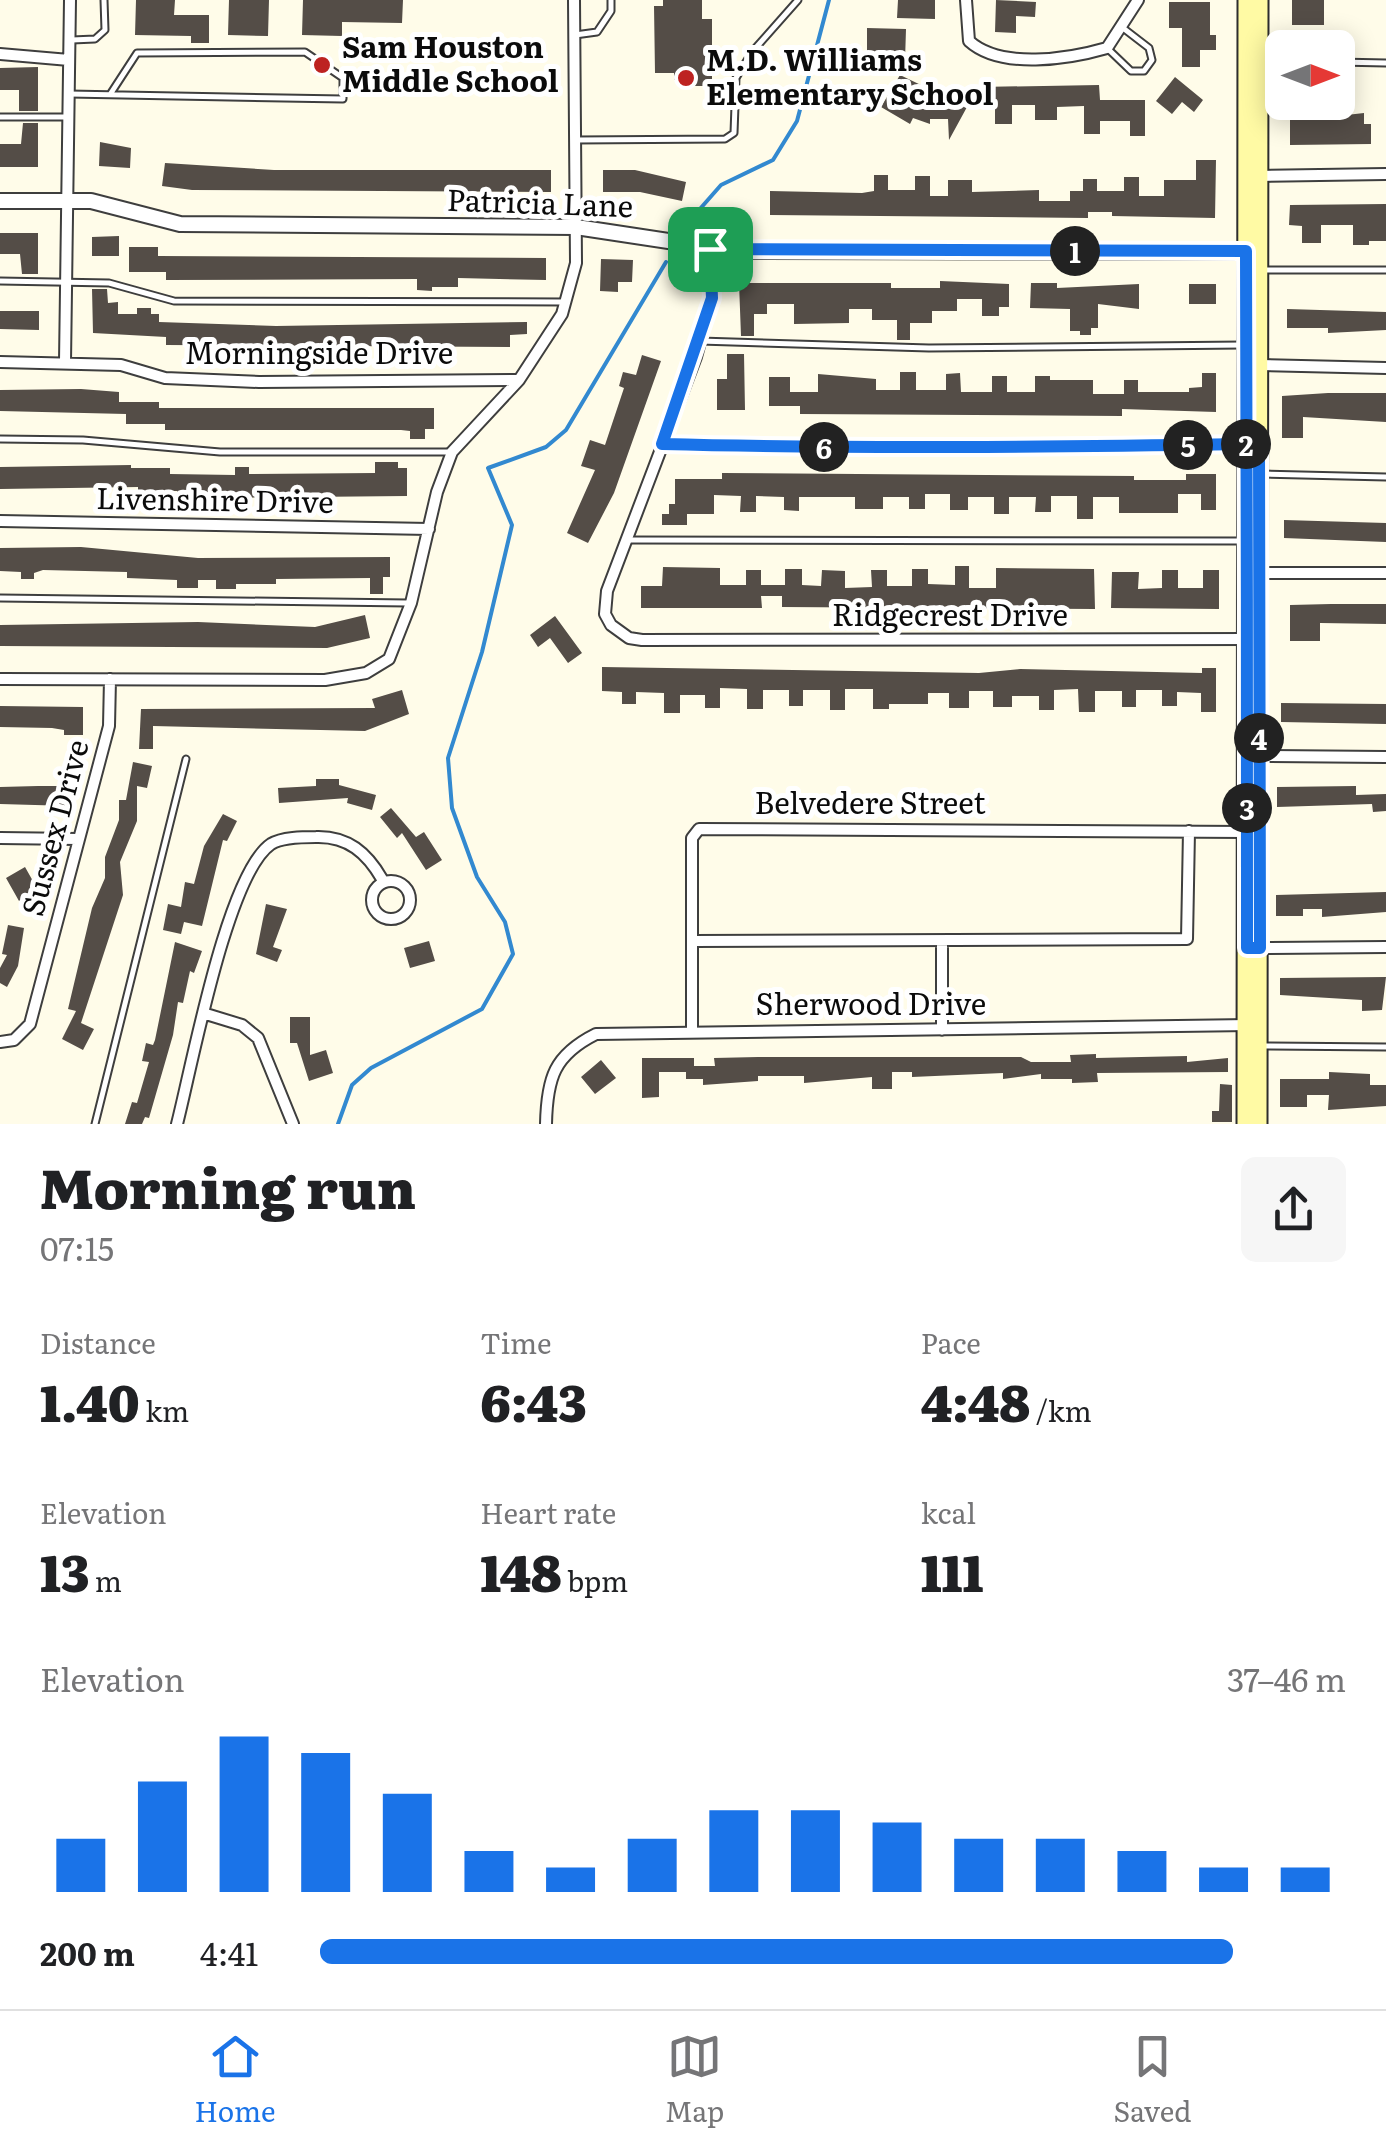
<!DOCTYPE html>
<html lang="en">
<head>
<meta charset="utf-8">
<style>
  body { margin:0; font-family:Literata,serif; background:#f6f6f6; color:#202124; height:100vh; display:flex; flex-direction:column; font-size:38px; white-space:nowrap }
  * { box-sizing:border-box; margin:0 }
  p { font-size:32px; color:#757577 }
  .icon { flex:none; width:55px; height:55px; fill:none; stroke:currentColor; stroke-width:2; stroke-linecap:round; stroke-linejoin:round }
  .map { position:relative; height:1124px; overflow:hidden }
  .drawer { display:flex; flex-direction:column; background:#fff; flex:1 }
  .drawer>* { flex:none }
  .needle { width:65px; rotate:90deg }
  .fabs { position:absolute; left:1265px; top:30px; display:grid; gap:20px }
  .fabs a { display:grid; place-items:center; width:90px; height:90px; border-radius:15px; background:#fff; box-shadow:0 5px 25px #0003; font-size:50px }
  .pin { position:absolute; display:grid; place-items:center; width:85px; height:85px; color:#fff; margin:-42px; border-radius:20px; box-shadow:0 5px 15px #0006 }
  .km { position:absolute; width:50px; height:50px; margin:-25px; border-radius:50%; background:#222; color:#fff; font-size:28px; line-height:50px; text-align:center }
  .round { display:grid; place-items:center; flex:none; width:105px; height:105px; border-radius:15px; background:#f6f6f6 }
  .summary { display:flex; align-items:center; justify-content:space-between; height:170px; padding:0 40px }
  h1 { font-size:55px; font-weight:800; line-height:75px }
  .metrics { display:grid; grid-template-columns:repeat(3,1fr); gap:15px; height:170px; padding:10px 40px }
  .metrics div { display:grid; align-content:center }
  .metrics b { font-size:50px; font-weight:800 }
  .metrics small { font-size:28px; font-weight:400 }
  .metrics p { font-size:28px }
  .chart { height:280px; padding:20px 40px }
  .chart p { display:flex; justify-content:space-between }
  .chart svg { width:100%; height:180px; margin-top:10px; stroke:#1a73e8; stroke-width:6 }
  ul { padding:0 40px; list-style:none; font-size:32px }
  li { display:grid; grid-template-columns:160px 120px 1fr; align-items:center; height:75px }
  li i { height:25px; border-radius:12px; background:#1a73e8 }
  .tab-bar { display:flex; justify-content:space-around; align-items:center; height:140px; border-top:2px solid #e0e0e0; background:#fff; font-size:28px; color:#757577 }
  .tab-bar a { display:grid; justify-items:center; gap:5px }
  .tab-bar .on { color:#1a73e8 }
  .map>svg:first-child { display:block }
  .lines { fill:none; stroke-linecap:round; stroke-linejoin:round }
  .stream { stroke:#3289d0; stroke-width:4 }
  .building { fill:#544d47 }
  .service-casing { stroke:#3e3e3e; stroke-width:9 }
  .minor-casing { stroke:#3e3e3e; stroke-width:14 }
  .tertiary-casing { stroke:#3e3e3e; stroke-width:18 }
  .secondary-casing { stroke:#2d2d2d; stroke-width:19 }
  .service { stroke:#fff; stroke-width:5 }
  .minor { stroke:#fff; stroke-width:10 }
  .tertiary { stroke:#fff; stroke-width:14 }
  .secondary { stroke:#fffaa4; stroke-width:15 }
  .route-casing { stroke:#fff; stroke-width:20 }
  .route { stroke:#1a73e8; stroke-width:12 }
  .poi-dot { fill:#bd2221; stroke:#fff; stroke-width:4 }
  .labels { text-anchor:middle; stroke-width:10; stroke-linejoin:round; paint-order:stroke }
  .poi-label { font-size:30px; font-weight:bold; fill:#0b0b0b; stroke:#fff; text-anchor:start }
  .street-label { font-size:30px; fill:#0b0b0b; stroke:#fff }
</style>
</head>
<body>
<div class="map">
<svg width="1386" height="1124" viewBox="0 0 1386 1124">
  <rect width="100%" height="100%" fill="#fffce9"/>
  <g class="lines">
    <path class="stream" d="M692,218L721,185L773,160L797,121L829,0
      M338,1124L352,1085L371,1068L482,1009L513,954L505,922L477,877L452,808L448,758L482,652L512,525L488,468L546,447L566,430L666,262"/>
  </g>
  <path class="building" d="M136,0H175L174,15H209V43H191V36L135,35Z
    M229,0H269L268,36L228,35Z
    M303,0H403L402,23L342,22V36L302,35Z
    M663,0H702V19H712V86H690V80H674V73H655L654,6H663Z
    M898,0H935V19L897,18Z
    M996,0L1036,2L1035,17L1016,16V33L995,32Z
    M1292,0H1324V25H1292Z
    M1169,2H1210V35H1216V50H1200V67H1182V28H1169Z
    M867,28L906,29L905,61H885V53H867Z
    M38,67V111H19V90H0V68Z
    M900,75L967,107L949,140L948,119H930V124L913,118L910,124L881,107Z
    M1175,77L1203,100L1194,112L1182,102L1172,114L1156,101Z
    M1099,85L1100,100H1145V136H1130V121H1100V134H1084V106L1057,107V120H1035V105H1012V124H995V106H979V87Z
    M1274,102H1320V118L1364,113V124H1371V144L1290,145V114H1274Z
    M23,123H38V167H0V144H21Z
    M100,142L131,148L130,168L99,166Z
    M1196,160H1216L1215,218L1112,216V212H1088V218L770,215V191L862,193L874,191V175H888V190H915V176H930V196H948V180H972V192L1039,190V201H1070V191H1083V179H1097V191H1124V177H1139V196H1164V180H1196Z
    M165,163L274,170H551V192L192,190L162,186Z
    M603,170H635L686,182L682,201L640,192H603Z
    M1386,204V241H1369V245H1353V225H1321V243H1302V226L1289,225L1290,205Z
    M0,233H38V274H22L20,254H0Z
    M119,236V256H92V237Z
    M129,247H158V256L546,258V280L458,278V287H432V291L417,290V279L166,280V272H129Z
    M601,259L633,260L632,282H618V292L600,291Z
    M940,281L1009,284V307H999V316H982V299H957V311H932V323H910V340H897V320H872V309H849V323L794,324V304H767V314H754V336H741L739,283H891V288H940Z
    M1031,283H1057V288L1139,284V309L1098,304V328H1091V335H1080V331H1070V309L1030,308Z
    M1189,284H1216V304H1189Z
    M92,289H107L108,303L118,302V314H137V308H151V314H159V322L276,326L527,322V334L510,335V347L166,345V337L93,333Z
    M1287,309L1386,312V330L1328,333V328H1287Z
    M0,311H39V330L0,329Z
    M727,354H744L745,410H717V379H727Z
    M642,355L661,361L614,493L588,543L567,533L595,470L581,466L590,440L605,445L624,388L619,386L623,372L636,375Z
    M900,372H916V390H946V374L960,373L961,392H992V376H1007V392H1035V376H1050V380H1093V394H1124V380H1138V392H1189V388L1202,387V373H1216V412L1122,409V416L800,414V406H769V377H790V392H818V374L876,379V390H900Z
    M81,389L119,392V402H159V408H434V429H425V439H410V431L401,430H165V424H126V414L0,411V390Z
    M1328,393H1386V422L1303,417V438H1282V396Z
    M375,462H398V468H407V496L216,498L177,497V491H138V487L0,489V467L131,465V468H170V474L235,475V467H249V474L375,473Z
    M722,473L1134,476V480H1186V474H1216V510H1201V494H1178V513H1119V497H1093V519H1077V496H1051V512H1035L1036,497H1009V514H994V497H968V510H950V494H925V509H909V497H883V509H855V497H799V511L784,510V497L756,496V512H740L741,496L714,495V514H687V525H662V514H669V504H675V479H722Z
    M1284,520L1386,523V542L1284,538Z
    M81,547L198,558L390,557V577H383V594H370V578L276,579V584H236V589H216V580H198V588H177V580L127,578V572L43,570L34,573V579H21V572L0,571V548Z
    M955,566H969V588H996V568L1094,569L1095,609L782,607V596H761L762,608H641V586H662L663,567L720,568V585H746V570H761V585H785V569H802V585L821,586L822,570L845,571V588L872,587L871,570H887V586H912V569H928V584L955,585Z
    M1162,570H1178V588H1203V570H1219V609L1111,608L1112,572H1139L1138,589L1162,588Z
    M1331,604H1386V624L1320,623V641H1290V605Z
    M365,615L370,638L327,648L0,646V625L198,622L315,627Z
    M555,616L582,653L568,663L550,638L538,647L530,635Z
    M602,667L979,673L1020,669L1202,673V668H1216V712H1201V693L1177,692V706H1162V690H1136V707H1122V691H1095V712H1079L1078,689L1054,690V710H1039V696H1012V707H993V691H969V708H949V693H928V704H889V709H873V689H845V710H830V690H803V706H789V690H763V709H747V689L720,688V708H705V695H680V713H664V693L636,692V704H622V692L602,691Z
    M402,690L409,714L365,731L153,726V749H139L141,709L375,708L372,699Z
    M1281,703L1386,704V724L1281,722Z
    M0,706L83,707V735H64V730L52,728L0,727Z
    M133,762L152,766L147,788L137,786V821L120,862L123,895L81,1023L94,1029L83,1050L62,1039L76,1011L68,1009L92,908L105,878V857L119,820V800H126Z
    M316,779H339V785L376,795L372,810L347,803L348,798L279,803L278,788L316,786Z
    M38,786H70V806L0,804V787Z
    M1356,786V795L1386,794V811L1373,812L1372,804L1277,807V787Z
    M391,808L416,837L424,832L442,860L426,870L402,833L397,838L380,817Z
    M223,814L237,821L227,841L223,840L202,926L184,922L181,934L163,930L168,904L181,907L185,882L194,884L204,846Z
    M25,867L38,890L19,901L6,878Z
    M1386,892V912L1322,917V909H1303V916H1276V895Z
    M266,904L287,909L273,947L282,950L277,962L256,954Z
    M8,925L24,928L18,966L7,987L0,983V968L7,955L2,954Z
    M429,941L435,961L410,968L404,948Z
    M175,942L202,951L194,973L190,971L183,1003L178,1002L173,1035L149,1118L145,1117L142,1124H125L132,1102L137,1103L149,1062L142,1061L146,1043L153,1045L155,1040Z
    M1386,977L1382,1010L1362,1011V1000L1280,995V978Z
    M290,1017H310V1055L326,1050L333,1073L309,1081L297,1043H290Z
    M1096,1054V1058L1187,1056V1062L1228,1058V1072L1097,1073L1098,1082L1072,1083V1079H1041V1074L1003,1079V1073L912,1077V1072H892V1089H872V1077L804,1083V1076H758V1081L703,1085V1079H686V1072H659V1097L642,1098V1058H694V1066H715L714,1058L758,1057H1021L1031,1062H1071L1070,1055Z
    M601,1060L616,1078L595,1094L581,1077Z
    M1329,1072L1370,1074V1085H1386V1106L1328,1110L1329,1095H1307V1107H1280V1079H1329Z
    M1220,1084L1232,1085V1122H1212V1111H1219Z"/>
  <g class="lines">
    <defs>
      <path id="service" d="M575,35L597,32L611,11V0
        M72,40L95,39L105,30L104,0
        M1107,48L1131,71H1144L1152,60L1149,48L1123,28
        M1261,60L1282,61
        M1338,62L1386,63
        M69,94L343,99V78L305,52L137,53L111,93
        M0,117H68
        M576,140L725,139L734,133L736,78L752,52L798,0
        M1262,270H1386
        M0,281L109,283L174,301L565,302
        M700,341L929,348L1243,345
        M0,439L83,440L220,452H451
        M1262,474L1386,477
        M629,540L1243,541
        M0,598L408,603
        M1264,1046L1386,1047
        M95,1124L186,759"/>
      <path id="minor" d="M966,0L969,41C1001,70 1069,59 1107,48L1138,0
        M0,54L69,60
        M1257,176L1386,174
        M710,249L712,298L696,357L607,591L605,614L611,625L629,638L642,640L1250,639
        M0,362L121,365L165,378L259,382L519,380
        M65,362L70,0
        M1257,365L1386,368
        M663,444L814,447L1248,444
        M0,521L429,529
        M1257,573H1386
        M0,679L325,680L366,673L389,659L411,603L437,492L452,452L519,380L562,314L576,263L574,0
        M1257,756L1386,757
        M0,838L78,839
        M372 900a19 19 0 1 1 38 0a19 19 0 1 1-38 0Z
        M693,941L1187,939L1189,831
        M942,943V1030
        M1257,948L1386,947
        M206,1014L242,1025L258,1038L293,1124
        M692,1031V838L699,829L1247,832
        M0,1042L14,1040L30,1024L109,726L110,679
        M177,1124C192,1066 227,874 271,844C282,837 303,837 316,837C348,836 367,853 382,879
        M546,1124C547,1078 554,1055 596,1034L1249,1025"/>
      <path id="tertiary" d="M0,201H91L180,224L576,227L734,251L1254,252"/>
      <path id="secondary" d="M1245,1124L1246,0
        M1259,1124L1260,0"/>
    </defs>
    <use href="#service" class="service-casing"/>
    <use href="#minor" class="minor-casing"/>
    <use href="#tertiary" class="tertiary-casing"/>
    <use href="#secondary" class="secondary-casing"/>
    <use href="#service" class="service"/>
    <use href="#minor" class="minor"/>
    <use href="#tertiary" class="tertiary"/>
    <use href="#secondary" class="secondary"/>
  </g>
  <g class="lines">
    <defs>
      <path id="route" d="M710,249L1246,251C1247,483 1247,716 1247,948H1260L1259,444H1246C1052,447 857,449 662,444L712,298L710,249"/>
    </defs>
    <use href="#route" class="route-casing"/>
    <use href="#route" class="route"/>
  </g>
  <g class="poi-dot">
    <circle cx="322" cy="65" r="10"/>
    <circle cx="686" cy="78" r="10"/>
  </g>
  <g class="labels">
    <g class="poi-label">
      <text x="342" y="58">Sam Houston<tspan x="342" dy="34">Middle School</tspan></text>
      <text x="706" y="71">M.D. Williams<tspan x="706" dy="34">Elementary School</tspan></text>
    </g>
    <g class="street-label">
      <text transform="translate(540 204) rotate(2)" y="10">Patricia Lane</text>
      <text x="319" y="364">Morningside Drive</text>
      <text transform="translate(215 501) rotate(1)" y="10">Livenshire Drive</text>
      <text x="950" y="626">Ridgecrest Drive</text>
      <text x="870" y="814">Belvedere Street</text>
      <text transform="translate(56 828) rotate(-75)" y="10">Sussex Drive</text>
      <text x="871" y="1015">Sherwood Drive</text>
    </g>
  </g>
</svg>
<div class="fabs">
<a><svg class="needle" viewBox="-14 -14 28 28"><path d="M0-13l5 13h-10z" fill="#e53935"/><path d="M0 13l5-13h-10z" fill="#757577"/></svg></a>
</div>
<div class="pin" style="left:710px;top:249px;background:#1e9e55"><svg class="icon" aria-label="arrive" viewBox="0 0 24 24"><path d="M6 21V4h12l-3 4 3 4H6"/></svg></div>
<b class="km" style="left:1075px;top:251px">1</b>
<b class="km" style="left:1246px;top:444px">2</b>
<b class="km" style="left:1247px;top:808px">3</b>
<b class="km" style="left:1259px;top:738px">4</b>
<b class="km" style="left:1188px;top:445px">5</b>
<b class="km" style="left:824px;top:447px">6</b>
</div>
<section class="drawer">
<div class="summary"><div><h1>Morning run</h1><p>07:15</p></div><a class="round"><svg class="icon" aria-label="share" viewBox="0 0 24 24"><path d="M12 15V3M7 8l5-5 5 5M5 13v7h14v-7"/></svg></a></div>
<div class="metrics">
<div><p>Distance</p><b>1.40<small> km</small></b></div>
<div><p>Time</p><b>6:43</b></div>
<div><p>Pace</p><b>4:48<small> /km</small></b></div>
</div>
<div class="metrics">
<div><p>Elevation</p><b>13<small> m</small></b></div>
<div><p>Heart rate</p><b>148<small> bpm</small></b></div>
<div><p>kcal</p><b>111</b></div>
</div>
<div class="chart"><p><span>Elevation</span>37–46 m</p>
<svg viewBox="0 0 160 44" preserveAspectRatio="none"><path d="M5 44V31M15 44V17M25 44V6M35 44V10M45 44V20M55 44V34M65 44V38M75 44V31M85 44V24M95 44V24M105 44V27M115 44V31M125 44V31M135 44V34M145 44V38M155 44V38"/></svg>
</div>
<ul>
<li><b>200 m</b>4:41<i style="width:89%"></i></li>
</ul>
</section>
<nav class="tab-bar">
<a class="on"><svg class="icon" aria-label="home" viewBox="0 0 24 24"><path d="M3 11l9-7 9 7M6 9v11h12V9"/></svg>Home</a>
<a><svg class="icon" aria-label="map" viewBox="0 0 24 24"><path d="M3 6l6-2 6 2 6-2v14l-6 2-6-2-6 2zM9 4v14M15 6v14"/></svg>Map</a>
<a><svg class="icon" aria-label="saved" viewBox="0 0 24 24"><path d="M7 4h10v16l-5-4-5 4z"/></svg>Saved</a>
</nav>
</body>
</html>
